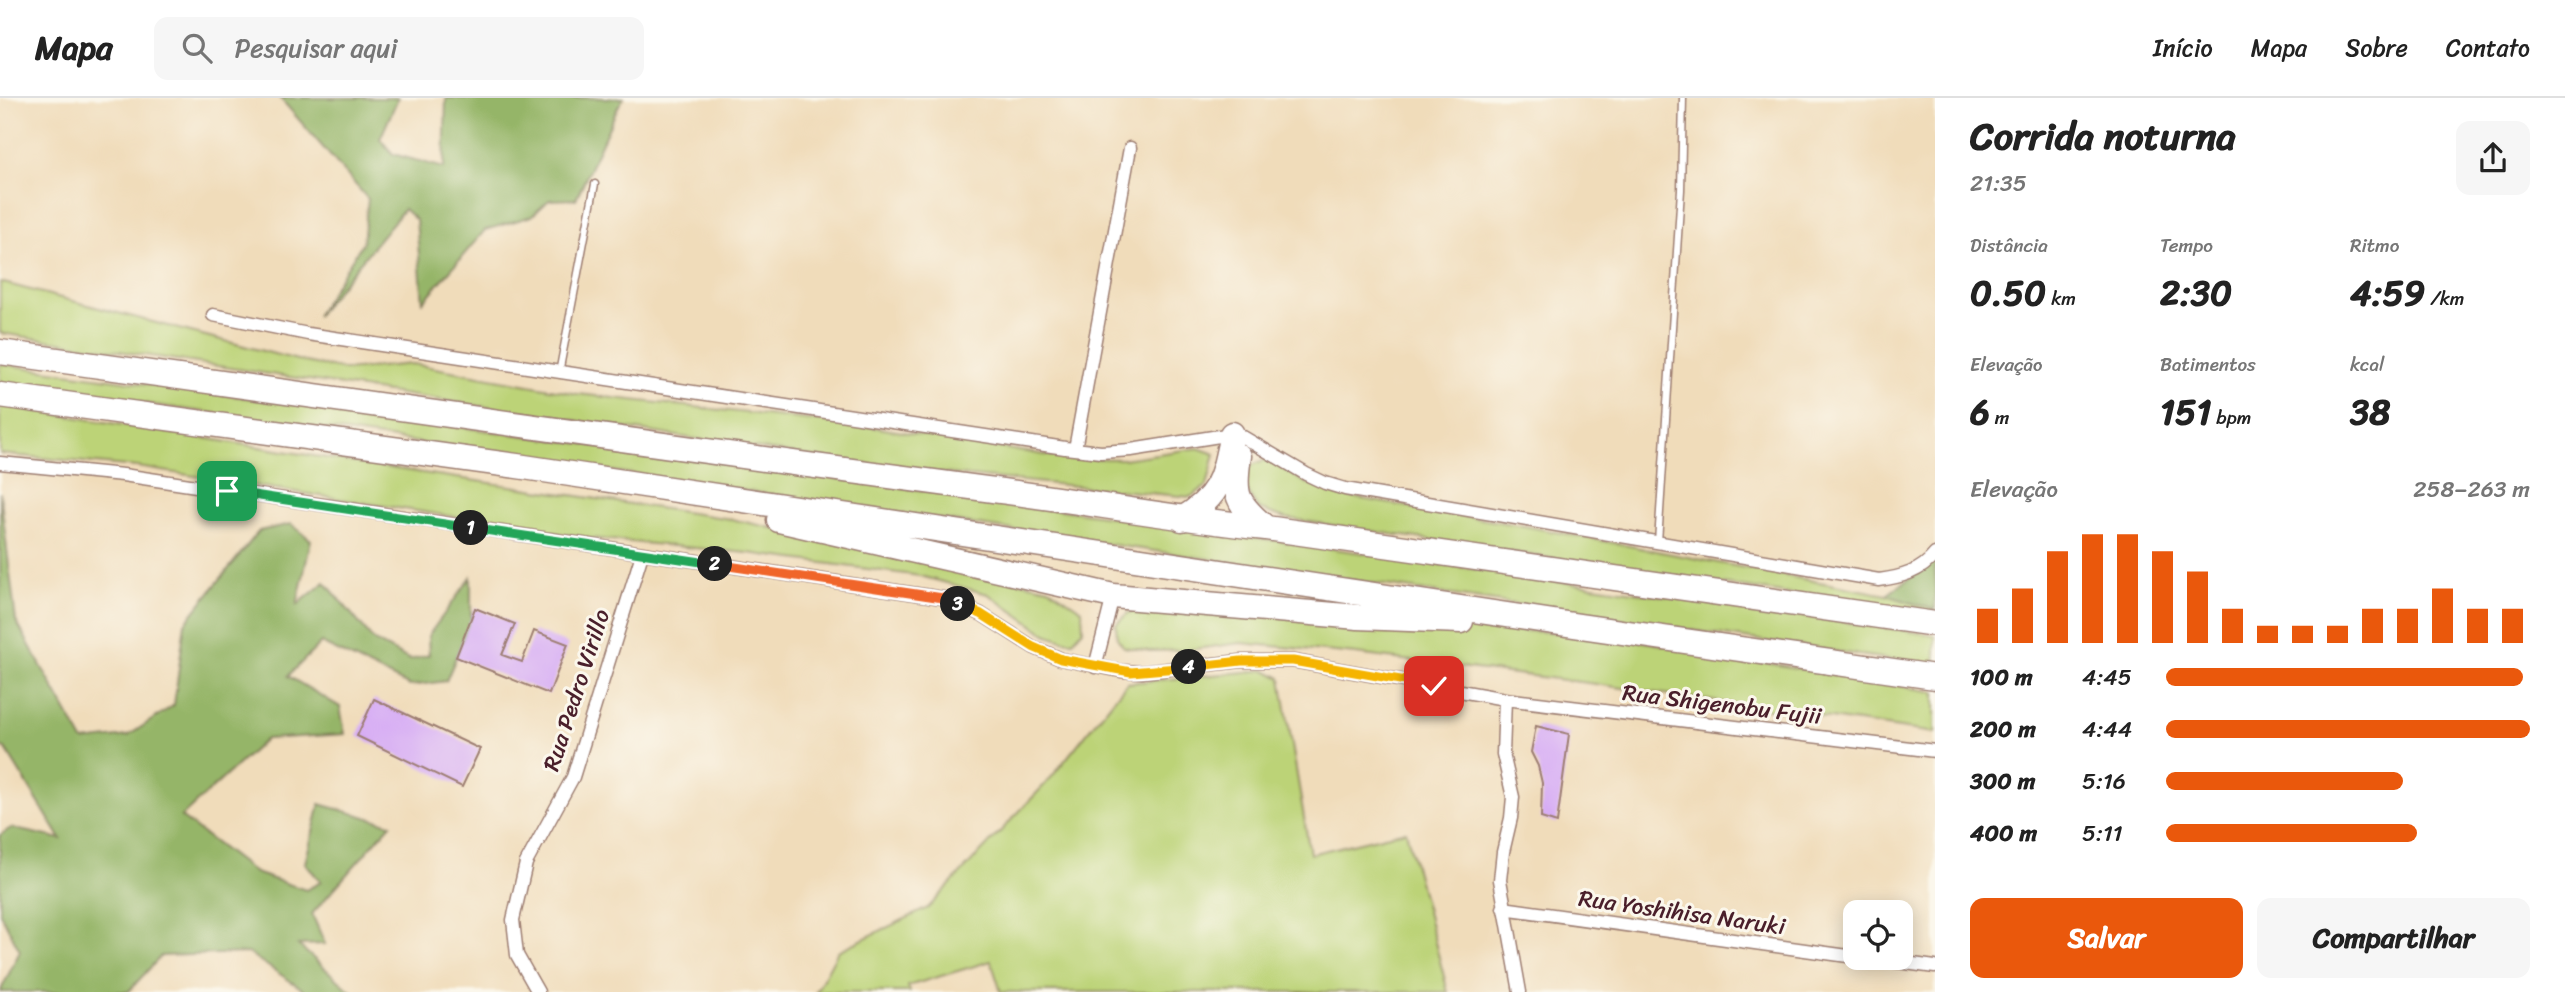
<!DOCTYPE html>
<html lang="pt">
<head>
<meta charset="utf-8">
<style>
  body { margin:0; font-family:Sriracha,sans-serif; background:#f6f6f6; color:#222; height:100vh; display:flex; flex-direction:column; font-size:26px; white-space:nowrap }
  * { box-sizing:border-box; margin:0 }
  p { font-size:23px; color:#767676 }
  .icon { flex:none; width:38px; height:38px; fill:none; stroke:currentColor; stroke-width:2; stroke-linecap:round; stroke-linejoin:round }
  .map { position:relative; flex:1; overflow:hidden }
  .panel { display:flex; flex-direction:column; background:#fff; width:630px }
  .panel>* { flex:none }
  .tools { position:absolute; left:1843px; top:802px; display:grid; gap:14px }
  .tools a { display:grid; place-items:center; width:70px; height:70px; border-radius:14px; background:#fff; box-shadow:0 4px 18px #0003; font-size:35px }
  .pin { position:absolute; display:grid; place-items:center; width:60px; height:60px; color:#fff; margin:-30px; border-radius:14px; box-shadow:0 4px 10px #0006 }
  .km { position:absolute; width:35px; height:35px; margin:-18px; border-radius:50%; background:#222; color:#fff; font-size:19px; line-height:35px; text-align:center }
  .round { display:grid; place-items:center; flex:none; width:74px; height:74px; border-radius:14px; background:#f6f6f6 }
  .summary { display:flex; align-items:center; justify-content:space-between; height:119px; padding:0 35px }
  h1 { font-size:38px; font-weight:700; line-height:52px }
  .figures { display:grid; grid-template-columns:repeat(3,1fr); gap:10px; height:119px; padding:7px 35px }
  .figures div { display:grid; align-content:center }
  .figures b { font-size:35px; font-weight:700 }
  .figures small { font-size:19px; font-weight:400 }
  .figures p { font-size:19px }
  .chart { height:196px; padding:14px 35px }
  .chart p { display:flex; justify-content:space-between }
  .chart svg { width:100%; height:126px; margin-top:7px; stroke:#ea580c; stroke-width:6 }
  .action { display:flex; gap:14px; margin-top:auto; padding:14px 35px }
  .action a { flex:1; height:80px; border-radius:14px; background:#ea580c; color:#fff; font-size:28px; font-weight:700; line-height:80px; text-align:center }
  .action a+a { background:#f6f6f6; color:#222 }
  ul { padding:0 35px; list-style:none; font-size:23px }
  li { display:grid; grid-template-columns:112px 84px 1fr; align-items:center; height:52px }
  li i { height:18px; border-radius:9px; background:#ea580c }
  header { display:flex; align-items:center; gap:42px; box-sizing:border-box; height:98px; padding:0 35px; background:#fff; border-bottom:2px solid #e0e0e0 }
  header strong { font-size:33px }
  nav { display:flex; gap:38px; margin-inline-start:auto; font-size:24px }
  .search { width:490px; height:63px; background:#f6f6f6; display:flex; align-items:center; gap:18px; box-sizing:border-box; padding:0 24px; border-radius:14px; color:#767676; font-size:26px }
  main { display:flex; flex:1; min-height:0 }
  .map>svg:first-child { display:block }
  .green { fill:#bcd377; stroke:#837951; stroke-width:2 }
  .forest { fill:#95b568; stroke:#706a4a; stroke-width:2 }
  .building { fill:#d7adf4 }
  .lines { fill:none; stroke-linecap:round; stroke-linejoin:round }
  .lane-casing { stroke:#9d7e72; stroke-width:9 }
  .street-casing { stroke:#9d7e72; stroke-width:15 }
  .highway-casing { stroke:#9d7e72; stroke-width:27 }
  .lane { stroke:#fff; stroke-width:6 }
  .street { stroke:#fff; stroke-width:12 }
  .highway { stroke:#fff; stroke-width:24 }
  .split-1-casing { stroke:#fff; stroke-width:14 }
  .split-2-casing { stroke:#fff; stroke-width:14 }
  .split-3-casing { stroke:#fff; stroke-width:14 }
  .split-4-casing { stroke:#fff; stroke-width:14 }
  .split-5-casing { stroke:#fff; stroke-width:14 }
  .split-1 { stroke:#22a559; stroke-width:9 }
  .split-2 { stroke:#22a559; stroke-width:9 }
  .split-3 { stroke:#f0652b; stroke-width:9 }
  .split-4 { stroke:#f5b400; stroke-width:9 }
  .split-5 { stroke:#f5b400; stroke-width:9 }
  .labels { text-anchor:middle; stroke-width:6; stroke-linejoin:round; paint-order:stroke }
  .street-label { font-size:23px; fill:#4a1f2b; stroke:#fbf7ec }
</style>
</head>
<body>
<header>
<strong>Mapa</strong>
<div class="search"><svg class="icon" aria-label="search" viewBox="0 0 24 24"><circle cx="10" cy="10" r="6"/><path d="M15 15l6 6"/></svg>Pesquisar aqui</div>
<nav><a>Início</a><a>Mapa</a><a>Sobre</a><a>Contato</a></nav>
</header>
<main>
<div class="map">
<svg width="1935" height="894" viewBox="0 0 1935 894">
  <rect width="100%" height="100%" fill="#fbf7ec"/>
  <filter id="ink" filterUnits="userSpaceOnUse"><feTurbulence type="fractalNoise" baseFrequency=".0143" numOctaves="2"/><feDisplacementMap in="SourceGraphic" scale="14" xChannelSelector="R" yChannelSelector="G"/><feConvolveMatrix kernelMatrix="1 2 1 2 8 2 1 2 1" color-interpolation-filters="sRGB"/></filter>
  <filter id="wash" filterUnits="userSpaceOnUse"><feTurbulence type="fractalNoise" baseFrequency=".00686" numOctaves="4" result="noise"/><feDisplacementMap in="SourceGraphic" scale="28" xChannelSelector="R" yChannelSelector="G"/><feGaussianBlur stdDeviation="1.57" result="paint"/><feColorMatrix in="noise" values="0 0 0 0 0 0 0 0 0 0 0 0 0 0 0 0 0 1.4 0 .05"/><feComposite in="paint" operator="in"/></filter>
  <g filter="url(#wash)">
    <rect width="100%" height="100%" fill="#f0dcba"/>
    <path class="green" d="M0,184L305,264L345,272L413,266L578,296L872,329L1064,360L1123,361L1198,350L1215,356L1207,388L1190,399L887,370L0,235Z
      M0,266L957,397L1935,537V568L395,341L0,285Z
      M0,307L376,368L731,421L1049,490L1082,512L1083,532L1073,543L1063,542L1046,536L988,496L920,478L748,455L589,440L137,369L0,356Z
      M1266,361L1306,385L1350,399L1530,429L1887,497L1935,512V518L1285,420L1258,411L1242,385L1247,369Z
      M1148,509L1449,530L1599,536L1935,594V635L1588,585L1356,556L1241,545L1187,552L1150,553L1124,549L1117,540L1116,526L1128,515Z
      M1266,572L1281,580L1310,756L1406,733L1448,894H1001L991,863L908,888L910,894H816L838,853L928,810L1050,681L1127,585Z"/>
    <path class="forest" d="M280,0H398L380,41L393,56L444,70L446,0H624L619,7L576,101L549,102L532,118L485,132L423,204L416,122L404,111L316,218L363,144L368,101Z
      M0,394L16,523L83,643L128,638L174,607L185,525L259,433L291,426L311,442L297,507L325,484L374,543L410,562L429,557L428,538L471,479V524L446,583L410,588L321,545L288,578L340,609L345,636L266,641L181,719L255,775L306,792L321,784L305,765L320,706L391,726L312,816L325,846L298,847L352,894H307L248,855L161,858L128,894H0L20,853L0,815V737L11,730L61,741L5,650L0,649Z
      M1935,454V512L1887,497L1915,476Z"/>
    <g id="blocks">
      <path class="building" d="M475,510L515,526L502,557L522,564L534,533L568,546L549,596L456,559Z
        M374,601L480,651L462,689L357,638Z
        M1536,628L1569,636L1557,725L1541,720L1542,685L1538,668L1531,654Z"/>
    </g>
  </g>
  <g filter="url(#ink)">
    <use href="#blocks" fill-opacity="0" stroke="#9d7e72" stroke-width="2"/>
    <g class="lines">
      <defs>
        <path id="lane" d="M559,275L595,86
          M1658,444L1681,92L1683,0"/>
        <path id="street" d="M213,217L308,236L1065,350L1101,354L1131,352L1232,336L1243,339L1306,376L1325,385L1345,391L1879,482C1901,479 1921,474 1935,456
          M1075,351L1130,50
          M0,365L123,377L943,500L981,516L1033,549L1061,561L1121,573L1142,574L1241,563H1293L1505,601L1935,653
          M1095,569L1113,498
          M1505,601L1503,656L1513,699L1511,720L1503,754L1500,782L1520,894
          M1503,810L1855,859
          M1861,859L1935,869
          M538,894L517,857L513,822L526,765L573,679L642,456"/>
        <path id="highway" d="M0,254C329,298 657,348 986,391C1079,403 1172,420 1266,430L1935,526
          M0,297L524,369L1580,528L1935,579
          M1239,358C1233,397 1236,405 1266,430
          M1182,421C1222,397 1223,378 1232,336
          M779,422L1113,498L1358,519L1461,523"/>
      </defs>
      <use href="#lane" class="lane-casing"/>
      <use href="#street" class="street-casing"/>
      <use href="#highway" class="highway-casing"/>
      <use href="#lane" class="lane"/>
      <use href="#street" class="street"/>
      <use href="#highway" class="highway"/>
    </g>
  </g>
  <g class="lines" filter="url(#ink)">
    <defs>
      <path id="split-1" d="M227,393L471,430"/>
      <path id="split-2" d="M471,430L715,466"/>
      <path id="split-3" d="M715,466L943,500L958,506"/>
      <path id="split-4" d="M958,506L981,516L1033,549L1061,561L1131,574L1189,569"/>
      <path id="split-5" d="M1189,569L1241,563H1293L1434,588"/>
    </defs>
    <use href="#split-1" class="split-1-casing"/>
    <use href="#split-2" class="split-2-casing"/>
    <use href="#split-3" class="split-3-casing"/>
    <use href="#split-4" class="split-4-casing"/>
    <use href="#split-5" class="split-5-casing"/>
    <use href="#split-1" class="split-1"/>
    <use href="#split-2" class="split-2"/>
    <use href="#split-3" class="split-3"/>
    <use href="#split-4" class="split-4"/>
    <use href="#split-5" class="split-5"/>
  </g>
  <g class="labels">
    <g class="street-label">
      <text transform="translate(576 592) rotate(-72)" y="8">Rua Pedro Virillo</text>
      <text transform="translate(1722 606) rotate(7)" y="8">Rua Shigenobu Fujii</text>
      <text transform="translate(1682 814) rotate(8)" y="8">Rua Yoshihisa Naruki</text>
    </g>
  </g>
</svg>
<div class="tools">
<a><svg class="icon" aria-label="locate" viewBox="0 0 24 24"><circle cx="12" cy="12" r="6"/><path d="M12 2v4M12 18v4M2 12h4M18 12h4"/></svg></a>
</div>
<div class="pin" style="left:227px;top:393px;background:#1e9e55"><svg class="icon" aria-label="arrive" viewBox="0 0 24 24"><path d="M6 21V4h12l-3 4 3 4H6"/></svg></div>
<div class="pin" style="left:1434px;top:588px;background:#d93025"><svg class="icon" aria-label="check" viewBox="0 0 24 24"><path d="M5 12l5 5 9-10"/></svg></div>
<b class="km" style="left:471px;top:430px">1</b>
<b class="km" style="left:715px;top:466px">2</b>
<b class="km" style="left:958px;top:506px">3</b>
<b class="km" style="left:1189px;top:569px">4</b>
</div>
<section class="panel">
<div class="summary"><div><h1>Corrida noturna</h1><p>21:35</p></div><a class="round"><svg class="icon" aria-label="share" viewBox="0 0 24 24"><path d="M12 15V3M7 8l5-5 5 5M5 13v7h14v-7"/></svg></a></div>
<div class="figures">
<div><p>Distância</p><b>0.50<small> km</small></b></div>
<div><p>Tempo</p><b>2:30</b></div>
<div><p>Ritmo</p><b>4:59<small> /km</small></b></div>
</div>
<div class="figures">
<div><p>Elevação</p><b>6<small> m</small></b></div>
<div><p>Batimentos</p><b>151<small> bpm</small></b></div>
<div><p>kcal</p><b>38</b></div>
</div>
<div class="chart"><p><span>Elevação</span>258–263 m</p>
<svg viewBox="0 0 160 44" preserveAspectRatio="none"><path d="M5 44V32M15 44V25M25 44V12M35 44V6M45 44V6M55 44V12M65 44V19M75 44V32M85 44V38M95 44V38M105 44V38M115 44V32M125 44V32M135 44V25M145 44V32M155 44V32"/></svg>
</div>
<ul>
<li><b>100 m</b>4:45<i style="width:98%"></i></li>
<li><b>200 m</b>4:44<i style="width:100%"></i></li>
<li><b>300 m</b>5:16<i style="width:65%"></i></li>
<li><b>400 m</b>5:11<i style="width:69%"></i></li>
</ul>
<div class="action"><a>Salvar</a><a>Compartilhar</a></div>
</section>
</main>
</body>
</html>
